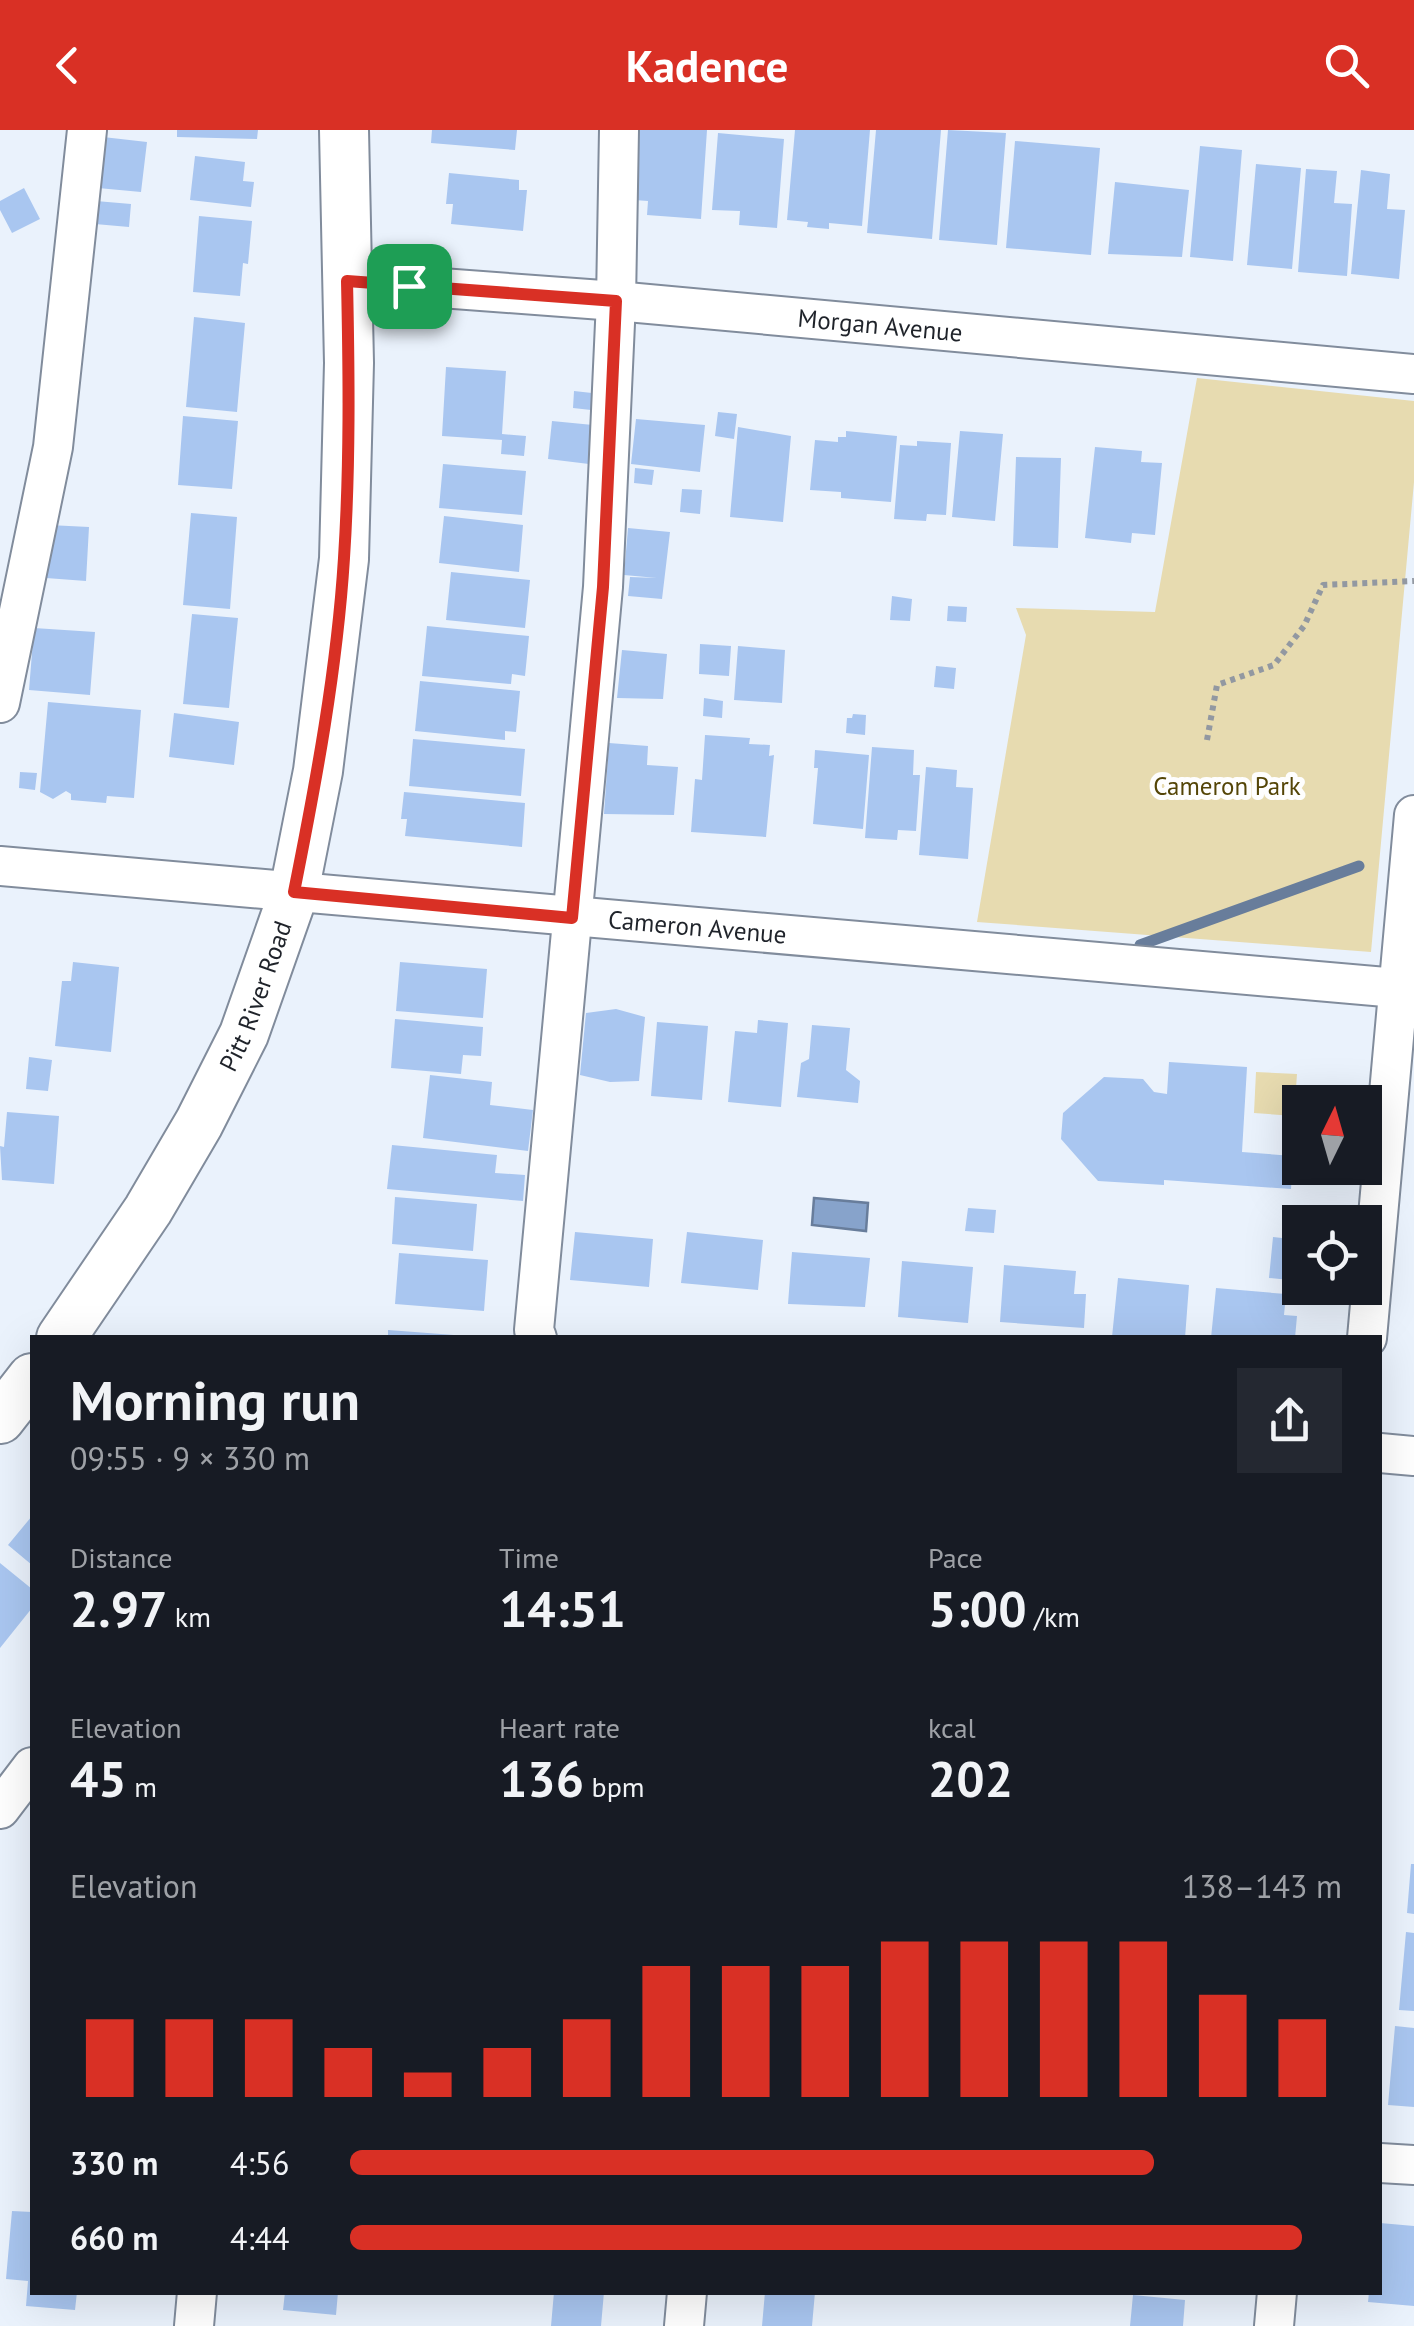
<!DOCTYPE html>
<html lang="en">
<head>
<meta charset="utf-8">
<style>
  body { margin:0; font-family:"PT Sans",sans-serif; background:#242831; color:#f1f3f6; height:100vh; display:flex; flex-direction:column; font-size:38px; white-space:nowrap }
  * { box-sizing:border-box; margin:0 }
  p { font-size:32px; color:#9ea1a6 }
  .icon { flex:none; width:55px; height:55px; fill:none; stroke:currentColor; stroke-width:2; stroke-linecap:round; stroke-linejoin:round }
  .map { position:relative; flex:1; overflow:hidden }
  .panel { position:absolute; left:30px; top:1205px; width:1352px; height:960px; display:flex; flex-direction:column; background:#171b24; border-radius:0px; box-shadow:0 10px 40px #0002 }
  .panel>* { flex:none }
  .needle { width:65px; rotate:5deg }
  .buttons { position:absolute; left:1282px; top:955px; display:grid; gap:20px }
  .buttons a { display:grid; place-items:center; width:100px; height:100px; border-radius:0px; background:#171b24; box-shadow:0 10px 40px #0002; font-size:50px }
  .pin { position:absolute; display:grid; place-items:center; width:85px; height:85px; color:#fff; margin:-42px; border-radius:20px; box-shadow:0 5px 15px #0006 }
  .round { display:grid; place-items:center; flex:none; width:105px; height:105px; border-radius:0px; background:#242831 }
  .head { display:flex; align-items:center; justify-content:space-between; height:170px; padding:0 40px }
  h1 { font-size:55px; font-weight:700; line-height:75px }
  .stats { display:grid; grid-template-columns:repeat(3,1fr); gap:15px; height:170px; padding:10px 40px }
  .stats div { display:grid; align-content:center }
  .stats b { font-size:50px; font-weight:700 }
  .stats small { font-size:28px; font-weight:400 }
  .stats p { font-size:28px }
  .chart { height:280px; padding:20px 40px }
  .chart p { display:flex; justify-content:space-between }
  .chart svg { width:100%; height:180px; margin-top:10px; stroke:#d93025; stroke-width:6 }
  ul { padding:0 40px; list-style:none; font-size:32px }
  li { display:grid; grid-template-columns:160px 120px 1fr; align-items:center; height:75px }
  li i { height:25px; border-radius:12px; background:#d93025 }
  header { display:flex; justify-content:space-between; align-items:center; height:130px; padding:0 40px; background:#d93025; color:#fff; font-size:45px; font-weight:700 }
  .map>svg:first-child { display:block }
  .green { fill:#e7dbb0 }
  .water { fill:#87a3cb; stroke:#687d9b; stroke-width:2.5 }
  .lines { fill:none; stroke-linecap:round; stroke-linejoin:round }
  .stream { stroke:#687d9b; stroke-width:11 }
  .building { fill:#a9c6f0 }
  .minor-casing { stroke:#818c9c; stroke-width:42 }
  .major-casing { stroke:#818c9c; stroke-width:52 }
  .path { stroke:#9298a1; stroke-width:6; stroke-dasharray:5 5; stroke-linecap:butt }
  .minor { stroke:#fff; stroke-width:38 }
  .major { stroke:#fff; stroke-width:48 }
  .route-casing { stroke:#fff; stroke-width:20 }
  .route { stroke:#d93025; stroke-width:12 }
  .labels { text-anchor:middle; stroke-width:10; stroke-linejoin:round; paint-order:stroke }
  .street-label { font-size:25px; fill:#1f232a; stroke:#fefefe }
  .park-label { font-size:25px; fill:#544507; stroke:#fefefe }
</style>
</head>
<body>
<header><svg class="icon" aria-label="back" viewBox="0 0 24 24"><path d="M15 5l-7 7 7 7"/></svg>Kadence<svg class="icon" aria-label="search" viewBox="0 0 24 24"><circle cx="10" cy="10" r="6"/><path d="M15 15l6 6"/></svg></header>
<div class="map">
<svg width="1414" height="2196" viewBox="0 0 1414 2196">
  <rect width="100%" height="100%" fill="#eaf2fc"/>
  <path class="green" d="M1197,248L1414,271V352L1371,822L977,792L1026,505L1016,478L1155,482Z
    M1256,942L1297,944L1294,986L1254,983Z"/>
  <path class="water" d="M814,1068L868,1073L866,1101L812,1095Z"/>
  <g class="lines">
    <path class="stream" d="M1140,815L1359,736"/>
  </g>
  <path class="building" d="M177,0H258L257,9L177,7Z
    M432,0H517L515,20L431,13Z
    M639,0H707L701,89L647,85L648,71L634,70Z
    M795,0H870L862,96L829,93V99L807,97L808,92L787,90Z
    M876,0H941L932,109L867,103Z
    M948,0L1006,3L997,115L939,110Z
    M718,3L784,9L777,98L739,95L740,81L712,80Z
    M103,7L147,12L141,62L98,58Z
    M1015,11L1100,18L1091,125L1006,118Z
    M1200,16L1242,20L1233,131L1190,127Z
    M195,26L245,32L243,51L254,52L251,77L190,70Z
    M1256,34L1301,38L1292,139L1247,135Z
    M1306,39L1337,41L1334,73L1352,74L1347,146L1298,142Z
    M1361,40L1390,44L1387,79L1405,80L1399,149L1351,144Z
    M449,43L519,50V60H527L523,101L451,94L453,74H446Z
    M1115,52L1189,60L1182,127L1108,124Z
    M24,58L40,89L12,103L0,80V71Z
    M96,71L131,74L129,97L95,94Z
    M199,86L252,91L248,134L243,133L240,166L193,162Z
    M194,187L245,193L237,282L186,277Z
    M446,237L506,241L502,304L526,306L524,326L501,324L502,310L442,306Z
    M574,261L592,263L591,280L573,278Z
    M718,282L737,284L734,309L715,306Z
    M183,286L238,291L232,359L178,355Z
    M636,289L705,295L700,342L631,334Z
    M552,291L593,295L589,334L548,329Z
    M738,297L791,306L783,392L730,387Z
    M846,301L897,306L891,372L841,368V362L810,360L815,310L838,312V307H846Z
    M960,301L1003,304L995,391L952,387Z
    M917,311L951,313L946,385L927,384L926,391L894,389L900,315L917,316Z
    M1095,317L1142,321L1141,332L1162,333L1155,405L1132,403L1131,413L1085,408Z
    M1016,327L1061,328L1058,418L1013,416Z
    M443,334L526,341L522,385L439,378Z
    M635,338L654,340L652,355L634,353Z
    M682,359L702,360L700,384L680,382Z
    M191,383L237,387L230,479L183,475Z
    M444,386L523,395L519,442L439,433Z
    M49,395L89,397L86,451L46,448Z
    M628,398L670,402L662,469L628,466L630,447L657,448L624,445Z
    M451,442L530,450L525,498L446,490Z
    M892,466L912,469L910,491L890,490Z
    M948,476L967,477L966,492L947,491Z
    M192,484L238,488L229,578L183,574Z
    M427,496L529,506L525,546L512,544L511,554L422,546Z
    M34,498L95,502L90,565L29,560Z
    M700,514L731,516L729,546L699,544Z
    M738,516L785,520L782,573L734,570Z
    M622,520L667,524L663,569L617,568Z
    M936,536L956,538L954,559L934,557Z
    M420,551L520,561L516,602L505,601V610L415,601Z
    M704,568L723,571L722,588L703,586Z
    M48,572L141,580L134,668L107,666L106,673L71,670V664L66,661L53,669L40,662Z
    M174,583L239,592L234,635L169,627Z
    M853,584L866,585L865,605L846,603L847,588H852Z
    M705,605L750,608L749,614L770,615L769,626L774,625L766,707L691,702L695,649L702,650Z
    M413,609L525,619L521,666L409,656Z
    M609,613L648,616L647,635L678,637L674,685L604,684Z
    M872,617L914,620L913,645H920L916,701L898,700L897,710L865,708Z
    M815,620L869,625L863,699L813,694L818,638H814Z
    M926,637L957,640L956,657L973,658L968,729L919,725Z
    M20,642L37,643L35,660L19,658Z
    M404,662L525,673L522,717L405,706L407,689H401Z
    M73,832L119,837L111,922L55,916L62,851H71Z
    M400,832L487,839L483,888L396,881Z
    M616,879L645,887L639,951L610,952L580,945L586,883Z
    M395,889L483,897L481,926L463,925L461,944L391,938Z
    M758,890L788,893L781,977L728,972L735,901L757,903Z
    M657,892L708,896L702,970L651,966Z
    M812,895L850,898L846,940L860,951L858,973L797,967L801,933L809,929Z
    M29,927L52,930L48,961L26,959Z
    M1169,932L1247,937L1242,1022L1293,1026L1291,1059L1164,1050V1055L1098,1051L1061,1009L1063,983L1104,947L1143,949L1154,962L1167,964Z
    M430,945L492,952L490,975L533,980L528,1021L423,1008Z
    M7,982L59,986L54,1054L2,1050L0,1016L4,1017Z
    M392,1015L497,1025L495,1043L525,1045L523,1071L387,1059Z
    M395,1067L477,1074L473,1121L392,1114Z
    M968,1078L996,1080L994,1103L965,1101Z
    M575,1102L653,1109L649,1157L570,1150Z
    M687,1102L763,1110L758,1160L681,1153Z
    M1273,1107L1300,1110V1151L1269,1148Z
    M792,1122L870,1128L865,1177L788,1174Z
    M399,1123L488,1130L484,1181L395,1174Z
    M902,1131L973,1137L968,1193L898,1187Z
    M1004,1135L1076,1141L1074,1164H1086L1084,1198L1000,1192Z
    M1118,1148L1189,1155L1185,1208L1112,1207Z
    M1216,1158L1286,1164L1284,1185L1297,1186L1295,1208H1211Z
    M388,1200L454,1205V1208H388Z
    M32,1386V1435L8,1415Z
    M0,1433L32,1459V1478L0,1518Z
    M1411,1734H1414V1784L1407,1783Z
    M1406,1802L1414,1803V1881L1399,1880Z
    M1395,1896L1414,1898V1977L1388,1975Z
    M12,2081L32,2082V2162H77L75,2180L26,2176L28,2151L6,2149Z
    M1380,2093L1414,2096V2176L1368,2172L1369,2162H1380Z
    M285,2162H338L336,2185L283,2180Z
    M554,2162H604L601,2196H551Z
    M765,2162H815L812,2196H762Z
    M1133,2165L1185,2170L1183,2196H1130Z"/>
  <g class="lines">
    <defs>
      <g id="minor">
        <path id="s1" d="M347,151L616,171L1414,244"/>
        <path d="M0,573L53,317L87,0"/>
        <path id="s2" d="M0,736L1397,858"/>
        <path d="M537,1208L534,1200L603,457L616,171L619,0"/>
        <path d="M1367,1208L1414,685"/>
        <path d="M1380,1323L1414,1326"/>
        <path d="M0,1679L32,1637"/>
        <path d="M1380,2033L1414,2035"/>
        <path d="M194,2196L197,2162"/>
        <path d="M684,2196L687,2162"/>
        <path d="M1274,2196L1277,2162"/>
      </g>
      <g id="major">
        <path id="s3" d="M61,1208L148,1080L199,993L244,904L294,762L318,641L344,429L349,233L344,0"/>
        <path d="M0,1289L32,1248"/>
      </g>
    </defs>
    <use href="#minor" class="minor-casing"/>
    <use href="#major" class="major-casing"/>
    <path class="path" d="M1207,610L1217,555L1274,535L1304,496L1323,455L1414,451"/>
    <use href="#minor" class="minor"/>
    <use href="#major" class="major"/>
  </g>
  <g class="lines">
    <defs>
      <path id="route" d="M347,151L616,171L603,457L572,788L294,762C316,652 337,540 344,428C350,336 349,243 347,151Z"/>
    </defs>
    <use href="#route" class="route-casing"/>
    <use href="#route" class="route"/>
  </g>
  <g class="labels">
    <g class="street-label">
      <text dy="9" stroke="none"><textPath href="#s1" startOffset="535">Morgan Avenue</textPath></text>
      <text dy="9" stroke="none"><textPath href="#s2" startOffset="700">Cameron Avenue</textPath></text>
      <text dy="9" stroke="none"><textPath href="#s3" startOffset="395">Pitt River Road</textPath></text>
    </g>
    <g class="park-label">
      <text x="1227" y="665">Cameron Park</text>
    </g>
  </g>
</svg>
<div class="buttons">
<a><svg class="needle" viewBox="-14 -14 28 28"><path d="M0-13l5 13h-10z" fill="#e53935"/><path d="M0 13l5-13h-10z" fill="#9ea1a6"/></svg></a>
<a><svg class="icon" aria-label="locate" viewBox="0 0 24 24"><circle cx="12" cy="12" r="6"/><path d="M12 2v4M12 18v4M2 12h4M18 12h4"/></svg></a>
</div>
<div class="pin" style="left:409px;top:156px;background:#1e9e55"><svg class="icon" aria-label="arrive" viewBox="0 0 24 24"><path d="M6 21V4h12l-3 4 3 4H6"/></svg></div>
<section class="panel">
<div class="head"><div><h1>Morning run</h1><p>09:55 · 9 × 330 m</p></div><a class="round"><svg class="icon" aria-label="share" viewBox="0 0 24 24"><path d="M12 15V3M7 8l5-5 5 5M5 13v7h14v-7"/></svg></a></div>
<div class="stats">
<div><p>Distance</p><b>2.97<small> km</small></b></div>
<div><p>Time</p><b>14:51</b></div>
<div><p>Pace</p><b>5:00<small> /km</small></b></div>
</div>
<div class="stats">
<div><p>Elevation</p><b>45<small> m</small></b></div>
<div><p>Heart rate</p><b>136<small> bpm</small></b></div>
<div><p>kcal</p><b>202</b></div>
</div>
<div class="chart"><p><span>Elevation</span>138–143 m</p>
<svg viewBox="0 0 160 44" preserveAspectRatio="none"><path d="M5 44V25M15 44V25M25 44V25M35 44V32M45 44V38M55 44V32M65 44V25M75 44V12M85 44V12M95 44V12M105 44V6M115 44V6M125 44V6M135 44V6M145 44V19M155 44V25"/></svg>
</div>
<ul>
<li><b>330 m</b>4:56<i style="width:81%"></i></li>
<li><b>660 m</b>4:44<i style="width:96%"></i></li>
</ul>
</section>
</div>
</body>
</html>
